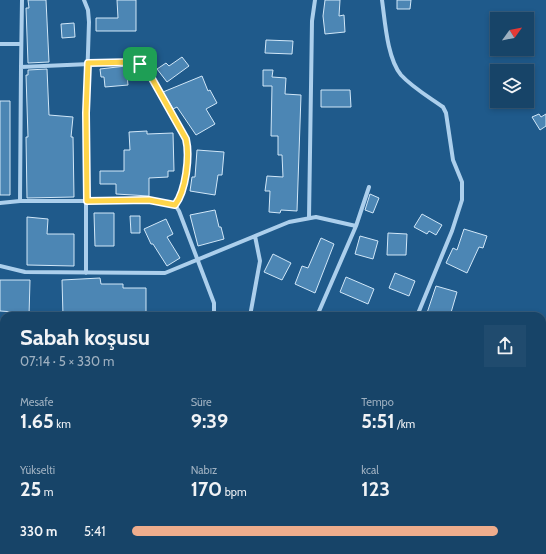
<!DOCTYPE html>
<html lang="tr">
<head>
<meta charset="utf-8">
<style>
  body { margin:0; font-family:Cabin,sans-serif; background:#204b6e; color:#f1f3f6; height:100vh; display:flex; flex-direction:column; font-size:15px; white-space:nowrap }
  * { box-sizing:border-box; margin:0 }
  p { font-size:13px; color:#9eb0c0 }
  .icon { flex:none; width:22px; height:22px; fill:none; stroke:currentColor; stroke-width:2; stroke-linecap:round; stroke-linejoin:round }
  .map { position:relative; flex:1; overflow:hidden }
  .panel { position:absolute; left:0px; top:312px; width:546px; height:242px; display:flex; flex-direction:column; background:#174468; border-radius:12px 12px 0 0; box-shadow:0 2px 6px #0003,0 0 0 1px #365c7c }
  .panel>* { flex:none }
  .needle { width:26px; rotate:57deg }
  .fabs { position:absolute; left:490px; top:12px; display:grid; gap:8px }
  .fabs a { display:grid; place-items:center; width:44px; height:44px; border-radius:0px; background:#174468; box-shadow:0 2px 6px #0003,0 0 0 1px #365c7c; font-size:20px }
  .pin { position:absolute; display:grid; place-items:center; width:34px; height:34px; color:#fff; margin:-17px; border-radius:8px; box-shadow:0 2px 6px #0006 }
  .round { display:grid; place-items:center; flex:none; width:42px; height:42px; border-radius:0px; background:#204b6e }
  .head { display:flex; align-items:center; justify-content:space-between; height:68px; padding:0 20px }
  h1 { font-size:22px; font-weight:700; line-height:30px }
  .metrics { display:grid; grid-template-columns:repeat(3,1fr); gap:6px; height:68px; padding:4px 20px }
  .metrics div { display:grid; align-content:center }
  .metrics b { font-size:20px; font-weight:700 }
  .metrics small { font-size:11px; font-weight:400 }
  .metrics p { font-size:11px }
  ul { padding:0 20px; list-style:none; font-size:13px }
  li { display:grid; grid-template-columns:64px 48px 1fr; align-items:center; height:30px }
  li i { height:10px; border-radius:5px; background:#eead8d }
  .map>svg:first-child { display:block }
  .building { fill:#4c86b4; stroke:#d1e7f8 }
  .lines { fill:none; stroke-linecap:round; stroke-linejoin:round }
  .minor { stroke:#accfec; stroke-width:4 }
  .tertiary { stroke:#accfec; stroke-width:7 }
  .route-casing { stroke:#fff; stroke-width:8 }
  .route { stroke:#ffd54a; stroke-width:5 }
</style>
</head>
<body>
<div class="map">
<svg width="546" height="554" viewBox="0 0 546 554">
  <rect width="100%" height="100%" fill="#1f5a8b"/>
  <path class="building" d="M28,0H46L49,62L28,63L26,8H29Z
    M117,0H136V31H96V18H118Z
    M325,0H340L339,16L344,15L345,32L325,34L323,16Z
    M397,0H411L410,9H397Z
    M74,23L75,37L62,38L61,24Z
    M266,40L293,41L292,54L265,53Z
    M182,57L189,66L167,82L157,69L166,63L169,66Z
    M126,66L128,85L105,87L104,77H101L100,69Z
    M47,69L49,115L73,117L71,137H73L74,197L27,198L26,137H28L26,75H28V70Z
    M263,70H273L272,77L286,78L285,94L301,95L297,211L281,210L280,213L269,212L270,191H265L267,176L283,177L282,155H278V136H271L272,86H263Z
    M202,76L208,91L210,90L217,103L206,109L215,124L196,135L177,107L173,109L163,92Z
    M321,90H350L351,107H321Z
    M0,101H10V195H0Z
    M539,114L541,117L546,114V126L540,130L532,117Z
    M147,131V134L173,133L174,171H168V177L149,178V196L116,194V184H100V171H124V150H130L129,132Z
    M197,150L224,152L222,175H218L215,195L190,191L192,177H195Z
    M370,194L379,198L373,213L365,210Z
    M215,210L219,227H221L224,239L198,246L190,215Z
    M94,213H114V246H95Z
    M422,214L442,225L436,235L429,231L427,234L414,227Z
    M130,216H140V233H131Z
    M27,217L48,219L47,234H74V266L27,265Z
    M166,219L173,234L167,237L180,258L167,266L153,244H151L144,229Z
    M464,229L487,236L483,248L479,247L467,273L446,263L453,248L457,250Z
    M388,233L407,234L406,255H387Z
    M360,236L378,241L373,259L355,254Z
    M321,238L334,244L315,293L295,284L302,266L308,268Z
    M273,254L291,263L282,280L264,272Z
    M395,273L415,281L409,296L389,288Z
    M346,277L374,289L368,304L340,292Z
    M100,278L101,284H123V288H146V316H63L62,280Z
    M0,280H30L29,316H14V312L0,311Z
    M436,286L457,292L450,316H426Z"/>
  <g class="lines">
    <path class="minor" d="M22,0L21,67L136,62L145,69L150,75L186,139C190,156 187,191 175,205
      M84,0L88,10L89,22L86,113V273
      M382,0C385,21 387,58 401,75C413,88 429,97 443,107L446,113L453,160L462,182V200L452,231L417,316
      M0,44H21
      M20,201L21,67
      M0,203L20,201H149L175,205L179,211L214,303V316
      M309,218L312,21L315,0
      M0,266L25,272L165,273L289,222L316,217L356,226
      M250,316L260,261L255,236
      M317,316L356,226L369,187
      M0,379H4
      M542,437L546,444
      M213,550L214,554"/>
    <path class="tertiary" d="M0,498H4
      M542,538H546
      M380,550L386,554
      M495,554L501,550"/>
  </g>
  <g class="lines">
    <defs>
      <path id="route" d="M136,62L145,68L150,75L186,139C190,156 186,191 175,205L149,200L87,201L86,113L88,63Z"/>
    </defs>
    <use href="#route" class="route-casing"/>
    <use href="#route" class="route"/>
  </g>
</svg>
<div class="fabs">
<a><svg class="needle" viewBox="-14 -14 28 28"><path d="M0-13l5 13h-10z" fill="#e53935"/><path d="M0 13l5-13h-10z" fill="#9eb0c0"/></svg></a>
<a><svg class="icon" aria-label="layers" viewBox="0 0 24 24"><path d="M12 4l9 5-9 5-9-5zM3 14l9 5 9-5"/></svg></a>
</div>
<div class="pin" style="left:140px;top:64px;background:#1e9e55"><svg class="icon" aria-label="arrive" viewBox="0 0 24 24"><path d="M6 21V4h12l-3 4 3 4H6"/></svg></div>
<section class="panel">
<div class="head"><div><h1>Sabah koşusu</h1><p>07:14 · 5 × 330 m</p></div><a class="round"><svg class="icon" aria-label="share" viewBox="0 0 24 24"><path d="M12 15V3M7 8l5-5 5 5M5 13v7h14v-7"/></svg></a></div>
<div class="metrics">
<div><p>Mesafe</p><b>1.65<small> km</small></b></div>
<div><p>Süre</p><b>9:39</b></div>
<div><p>Tempo</p><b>5:51<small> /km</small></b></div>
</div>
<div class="metrics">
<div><p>Yükselti</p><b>25<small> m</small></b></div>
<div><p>Nabız</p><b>170<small> bpm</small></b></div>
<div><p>kcal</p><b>123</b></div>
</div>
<ul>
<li><b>330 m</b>5:41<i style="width:93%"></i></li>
</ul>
</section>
</div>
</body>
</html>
